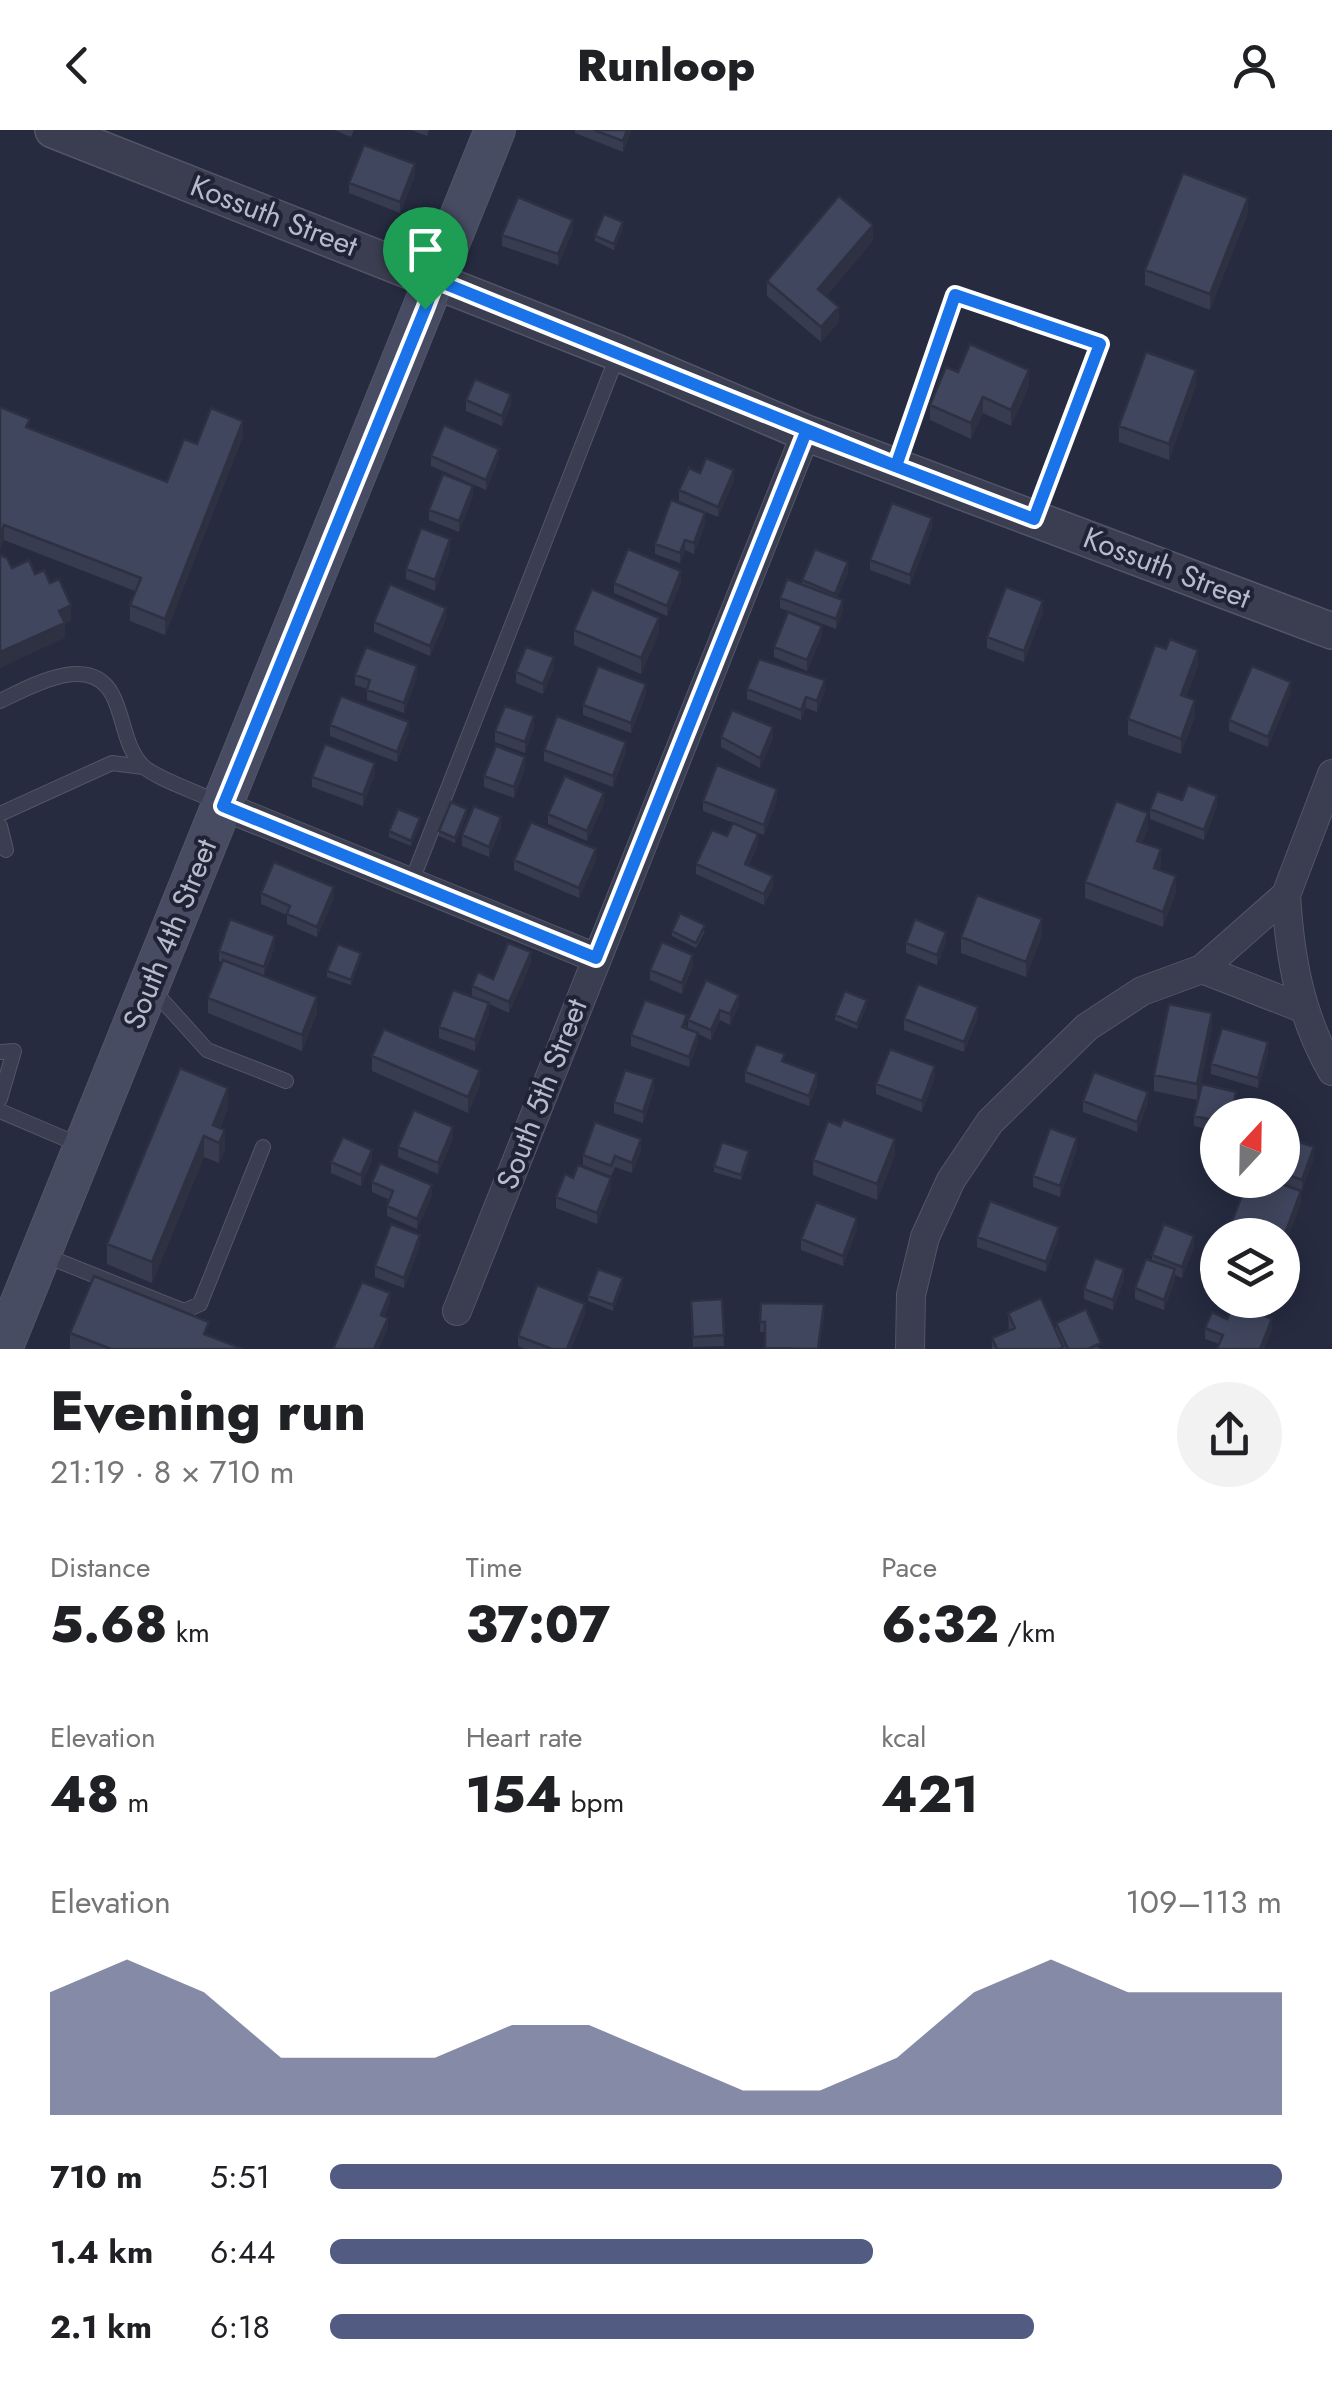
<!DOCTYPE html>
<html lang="en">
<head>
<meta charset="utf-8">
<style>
  body { margin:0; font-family:Jost,sans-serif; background:#f2f2f2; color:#202124; height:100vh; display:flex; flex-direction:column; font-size:38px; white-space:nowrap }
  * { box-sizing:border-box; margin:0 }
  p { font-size:32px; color:#757577 }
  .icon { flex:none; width:55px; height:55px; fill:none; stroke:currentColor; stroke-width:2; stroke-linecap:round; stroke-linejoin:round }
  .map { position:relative; height:1219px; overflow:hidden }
  .sheet { display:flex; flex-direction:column; background:#fff; flex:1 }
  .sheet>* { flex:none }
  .needle { width:65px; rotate:22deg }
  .buttons { position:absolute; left:1200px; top:968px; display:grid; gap:20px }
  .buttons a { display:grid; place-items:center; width:100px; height:100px; border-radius:50%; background:#fff; box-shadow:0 5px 25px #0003; font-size:50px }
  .pin { position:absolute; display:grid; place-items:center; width:85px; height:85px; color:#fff; margin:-102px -42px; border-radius:50% 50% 50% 0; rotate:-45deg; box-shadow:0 0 10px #0007 }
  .pin .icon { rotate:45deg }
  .round { display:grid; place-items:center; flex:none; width:105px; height:105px; border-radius:52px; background:#f2f2f2 }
  .overview { display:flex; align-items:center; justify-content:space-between; height:170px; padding:0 50px }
  h1 { font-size:55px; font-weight:800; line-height:75px }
  .figures { display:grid; grid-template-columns:repeat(3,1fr); gap:15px; height:170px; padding:10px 50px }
  .figures div { display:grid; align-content:center }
  .figures b { font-size:50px; font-weight:800 }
  .figures small { font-size:28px; font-weight:400 }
  .figures p { font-size:28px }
  .chart { height:280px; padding:20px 50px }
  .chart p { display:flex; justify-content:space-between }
  .chart svg { width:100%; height:180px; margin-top:10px; fill:#525b82; opacity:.7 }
  ul { padding:0 50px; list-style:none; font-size:32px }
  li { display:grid; grid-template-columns:160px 120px 1fr; align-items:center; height:75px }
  li i { height:25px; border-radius:12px; background:#525b82 }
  header { display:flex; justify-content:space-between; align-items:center; height:130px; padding:0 50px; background:#fff; font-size:45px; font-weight:800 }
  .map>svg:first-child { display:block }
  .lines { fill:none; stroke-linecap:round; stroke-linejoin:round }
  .service-casing { stroke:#525667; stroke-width:16 }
  .minor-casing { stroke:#525667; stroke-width:30 }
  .tertiary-casing { stroke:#525667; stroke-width:38 }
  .secondary-casing { stroke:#525667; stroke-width:42 }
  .service { stroke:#3a3e50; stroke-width:14 }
  .minor { stroke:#3a3e50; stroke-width:28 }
  .tertiary { stroke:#3a3e50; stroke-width:35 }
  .secondary { stroke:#484c63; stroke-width:40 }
  .wall { fill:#373c51 }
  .shaded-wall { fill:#2d3142 }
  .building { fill:#40465e; stroke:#2d3142; stroke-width:2.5 }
  .route-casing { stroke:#fff; stroke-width:20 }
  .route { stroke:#1a73e8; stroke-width:12 }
  .labels { text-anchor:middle; stroke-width:8; stroke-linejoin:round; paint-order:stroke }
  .street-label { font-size:30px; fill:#b6baca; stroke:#1f2335 }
</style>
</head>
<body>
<header><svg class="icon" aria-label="back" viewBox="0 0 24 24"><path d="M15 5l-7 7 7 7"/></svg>Runloop<svg class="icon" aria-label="person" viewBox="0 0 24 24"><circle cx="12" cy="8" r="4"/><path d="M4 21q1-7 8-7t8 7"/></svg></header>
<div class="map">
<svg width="1332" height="1219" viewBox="0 0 1332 1219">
  <rect width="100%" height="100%" fill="#262b40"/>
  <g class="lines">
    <defs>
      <path id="service" d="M896,336L955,165L1100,214L1035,388
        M0,571C30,557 89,522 112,564C124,586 124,616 142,635C152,647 200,663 218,673
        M0,684L112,633L143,637
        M0,696L6,720
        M411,753L618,224
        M153,860L207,920L286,951
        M0,922L14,921L0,969
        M0,981L82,1016
        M41,1124L184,1181L200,1174L263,1017"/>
      <path id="minor" d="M223,676L596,828
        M1286,765C1290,829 1300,885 1332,941
        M1202,839L1302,878
        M457,1181L806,303
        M910,1219L911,1165L925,1107L951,1050L990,992L1087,897L1142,861L1202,839L1286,765L1332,644"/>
      <path id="tertiary" d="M53,0L618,223L806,303L1332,501"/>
      <path id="secondary" d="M2,1219L495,0"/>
    </defs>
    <use href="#service" class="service-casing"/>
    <use href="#minor" class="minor-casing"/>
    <use href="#tertiary" class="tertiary-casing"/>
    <use href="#secondary" class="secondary-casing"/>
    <use href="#service" class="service"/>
    <use href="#minor" class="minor"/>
    <use href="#tertiary" class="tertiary"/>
    <use href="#secondary" class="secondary"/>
  </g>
  <path class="wall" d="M334,0H354L351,7Z
    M411,0H429L427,6Z
    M575,0H631V2L623,22L575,3Z
    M415,45L400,83L349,63V53Z
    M1248,83L1210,180L1145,155V140Z
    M623,98L614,120L595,111V106Z
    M573,101L558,135L502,116V105Z
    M873,111L826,166L839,192L821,212L767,166V151Z
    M958,242L1029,256L1011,296L983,283L971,309L930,290V275Z
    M1196,255L1169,330L1119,312V296Z
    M466,270L511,275L502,296L466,281Z
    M0,277L30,298L167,352L197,314L243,306L165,505L130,491V475L135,461L4,410Z
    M431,326L499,329L486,360L431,336Z
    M700,343L734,350L718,387L679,371V360Z
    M473,366L459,402L429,390V380Z
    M705,394L694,424L685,420L680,433L655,424V414Z
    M932,398L910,455L870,440V430Z
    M450,420L435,461L406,449V439Z
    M848,443L837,468L843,481L836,499L780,478V468L802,455V450Z
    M681,452L667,486L614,463V453Z
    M1043,482L1024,532L987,518V507Z
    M446,488L430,526L374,502V492Z
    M574,500L659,503L641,544L574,515Z
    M822,506L807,541L774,527V517Z
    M1198,535L1186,567L1195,586L1181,624L1128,605V589Z
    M554,538L543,564L516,553V542Z
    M355,545L417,546L404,583L367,570V559L355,555Z
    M747,559L825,561L817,582L806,578L801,590L747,569Z
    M1291,562L1268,617L1229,601V590Z
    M646,564L631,603L583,585V575Z
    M330,595L409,602L397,632L330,606Z
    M534,597L525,623L495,612V601Z
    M721,607L773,608L760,638L721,617Z
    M544,620L626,622L613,657L544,631Z
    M525,638L514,668L484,657V646Z
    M375,643L363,676L312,657V647Z
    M777,670L764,705L703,681V671Z
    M1182,670L1217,676L1204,710L1150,689V679Z
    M604,673L587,711L548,694V684Z
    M467,684L455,713L439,706V701Z
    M420,694L411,716L389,707V701Z
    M501,698L489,727L462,716V705Z
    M1148,699L1142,712L1161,735L1159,740L1176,762L1163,797L1085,768V752Z
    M727,706L758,715L749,735L773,757L764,775L696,744V734Z
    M514,730H596L579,768L514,740Z
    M261,763L334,768L317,807L287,794V785L261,774Z
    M672,801H705L696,818L672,806Z
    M1042,805L1026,847L961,823V807Z
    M946,812L937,835L906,823V813Z
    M275,817L264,846L317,883L302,921L208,883V868L222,832L219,831V821Z
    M361,828L351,855L327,847V841Z
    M531,833L509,883L489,874V883L475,921L439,908V897L472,866V856Z
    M693,836L682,864L650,850V840Z
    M739,875L730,895L720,890L711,910L698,904V913L689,937L631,916V905L687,896L685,899L688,900V890Z
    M867,876L857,899L835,890V885Z
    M978,888L964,922L904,900V889Z
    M1212,898L1197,970L1154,961V945Z
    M1268,923L1258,958L1211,944V934Z
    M372,926L480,955L468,983L372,941Z
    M745,942L817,955L809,976L745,952Z
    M935,947L922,982L876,964V954Z
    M654,960L643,993L614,983V972Z
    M1083,971L1148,973L1137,1002L1083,982Z
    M1236,973L1233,985H1218V1002L1194,996V986Z
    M228,978L220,998L225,1020L219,1033L204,1027L152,1153L107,1134V1114Z
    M1282,1006L1314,1028L1302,1060L1274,1050H1282Z
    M453,1008L438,1044L398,1027V1017Z
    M1077,1019L1060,1067L1033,1057V1046Z
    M641,1020L632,1043L615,1037L611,1046L583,1035V1025Z
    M895,1025L877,1070L813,1045V1030Z
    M749,1026L741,1050L714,1042V1036Z
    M372,1030L361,1056L331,1043V1032Z
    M372,1052L432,1066L417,1099L387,1086V1076L390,1070L372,1062Z
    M611,1058L597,1094L556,1078V1067Z
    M1301,1072L1283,1120L1282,1105H1243L1232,1101V1091Z
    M857,1098L843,1136L801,1120V1109Z
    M977,1107H1059L1046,1142L977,1117Z
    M420,1115L404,1158L375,1147V1136Z
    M1194,1117L1182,1148L1175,1145V1150L1164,1180L1135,1169V1158L1152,1131V1125Z
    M1124,1150L1113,1180L1084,1169V1159Z
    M623,1154L613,1181L588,1171V1166Z
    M722,1169L724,1216L693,1217L691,1171Z
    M761,1173L824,1185L819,1219H765V1202H760Z
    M1008,1183L1056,1201V1193L1101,1219H992V1208L1009,1201Z
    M585,1184L571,1219H525L518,1216V1206Z
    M1227,1189L1272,1200L1219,1214L1205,1209V1198Z
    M70,1203L209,1205L243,1219H70Z"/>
  <path class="shaded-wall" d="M627,0H631V2L623,22V11Z
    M415,34V45L400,83V72Z
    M1248,68V83L1210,180V164Z
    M573,90V101L558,135V124Z
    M623,92V98L614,120V114Z
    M873,95V111L818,175V159Z
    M839,177V192L821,212V197Z
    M1029,240V256L1011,296V280Z
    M1196,240V255L1169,330V314Z
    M511,264V275L502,296V286Z
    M983,267V283L971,309V293Z
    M243,291V306L165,505V489Z
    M499,319V329L486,360V350Z
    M734,340V350L718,387V377Z
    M473,356V366L459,402V391Z
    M705,383V394L694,424V413Z
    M932,388V398L910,455V445Z
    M4,395V410L0,421V406Z
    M450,409V420L435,461V450Z
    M685,410V420L680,433V423Z
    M848,432V443L835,474V464Z
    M681,441V452L667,486V476Z
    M843,470V481L836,499V489Z
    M1043,471V482L1024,532V521Z
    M71,475V491L65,494V508L0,538V522L59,481Z
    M446,478V488L430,526V516Z
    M659,488V503L641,544V528Z
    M822,496V506L807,541V530Z
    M1198,520V535L1181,581V565Z
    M554,527V538L543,564V554Z
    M417,536V546L404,583V573Z
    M825,550V561L817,582V571Z
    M1291,552V562L1268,617V607Z
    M646,554V564L631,603V593Z
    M806,567V578L801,590V580Z
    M1195,570V586L1181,624V609Z
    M534,586V597L525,623V612Z
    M409,592V602L397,632V622Z
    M773,597V608L760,638V628Z
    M626,612V622L613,657V646Z
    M525,627V638L514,668V657Z
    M375,633V643L363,676V665Z
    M777,659V670L764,705V695Z
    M604,663V673L587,711V701Z
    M1217,666V676L1204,710V700Z
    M467,679V684L455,713V708Z
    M1148,683V699L1137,726V711Z
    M501,687V698L489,727V717Z
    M420,688V694L411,716V711Z
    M758,704V715L745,744V734Z
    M596,719V730L579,768V758Z
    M1161,719V735L1154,753V738Z
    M773,746V757L764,775V764Z
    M1176,746V762L1163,797V782Z
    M334,757V768L317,807V797Z
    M1042,789V805L1026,847V832Z
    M946,802V812L937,835V825Z
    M275,806V817L264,847V837Z
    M531,822V833L509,883V872Z
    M361,823V828L351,855V850Z
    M693,825V836L682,864V853Z
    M739,865V875L730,895V884Z
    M317,867V883L302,921V905Z
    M867,870V876L857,899V894Z
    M489,873V883L475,921V910Z
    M978,877V888L964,922V912Z
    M720,880V890L711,910V900Z
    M1212,883V898L1197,970V954Z
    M698,903V913L689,937V927Z
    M1268,912V923L1258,958V948Z
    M935,936V947L922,982V971Z
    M480,940V955L468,983V967Z
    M817,944V955L809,976V966Z
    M654,949V960L643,993V982Z
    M228,958V978L214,1011L213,995Z
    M1148,962V973L1137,1002V992Z
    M453,997V1008L438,1044V1033Z
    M225,1000V1020L219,1033V1013Z
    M204,1006V1027L152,1153V1132Z
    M1077,1008V1019L1060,1067V1056Z
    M641,1009V1020L632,1043V1033Z
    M895,1009V1025L877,1070V1054Z
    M1314,1017V1028L1302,1060V1050Z
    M372,1020V1030L361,1056V1045Z
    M611,1048V1058L597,1094V1083Z
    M432,1055V1066L417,1099V1089Z
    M1301,1061V1072L1283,1120V1109Z
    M857,1088V1098L843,1136V1126Z
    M1059,1097V1107L1046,1142V1132Z
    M420,1105V1115L404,1158V1148Z
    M1194,1106V1117L1182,1148V1137Z
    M1124,1139V1150L1113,1180V1170Z
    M1175,1139V1150L1164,1180V1170Z
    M623,1148V1154L613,1181V1175Z
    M390,1163V1174L381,1195V1185Z
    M585,1174V1184L571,1219H567Z
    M388,1188V1198L379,1219H374Z
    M1272,1189V1200L1264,1219H1260Z"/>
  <path class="building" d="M594,0H627L623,11Z
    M364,15L415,34L400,72L349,53Z
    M1183,43L1248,68L1210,164L1145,140Z
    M839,66L873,95L818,159L839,177L821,197L767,151Z
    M518,67L573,90L558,124L502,105Z
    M604,84L623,92L614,114L595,106Z
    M970,214L1029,240L1011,280L983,267L971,293L930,275L946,237L958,242Z
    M1146,222L1196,240L1169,314L1119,296Z
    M475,249L511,264L502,286L466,270Z
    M0,277L30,289L26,297L167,352L184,309L197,314L211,278L243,291L165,489L130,475L141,448L4,395L0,406Z
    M444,295L499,319L486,350L431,326Z
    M706,328L734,340L718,377L679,360L689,338L700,343Z
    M443,344L473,356L459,391L429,380Z
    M671,370L705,383L694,413L685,410L680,423L655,414Z
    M892,373L932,388L910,445L870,430Z
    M421,398L450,409L435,450L406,439Z
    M628,419L681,441L667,476L614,453Z
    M815,419L848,432L835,464L802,450Z
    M0,425L7,428L12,438L29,430L35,444L44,440L50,453L59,449L71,475L59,481L65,493L0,522Z
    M787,449L843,470L836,489L780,468Z
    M390,454L446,478L430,516L374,492Z
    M1006,457L1043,471L1024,521L987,507Z
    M592,459L659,488L641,528L574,500Z
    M788,482L822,496L807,530L774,517Z
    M1170,509L1198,520L1181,565L1195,570L1181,609L1128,589L1155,515L1166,519Z
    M366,517L417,536L404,573L367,560L370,550L355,545Z
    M526,517L554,527L543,554L516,542Z
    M759,529L825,550L817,571L806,567L801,580L747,559Z
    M598,536L646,554L631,593L583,575Z
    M1252,536L1291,552L1268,607L1229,590Z
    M341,566L409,592L397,622L330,595Z
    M505,576L534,586L525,612L495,601Z
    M732,580L773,597L760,628L721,607Z
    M557,586L626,612L613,646L544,620Z
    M325,614L375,633L363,665L312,647Z
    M496,616L525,627L514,657L484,646Z
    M717,635L777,659L764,695L703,671Z
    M565,646L604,663L587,701L548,684Z
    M1188,655L1217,666L1204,700L1150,679L1157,661L1182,670Z
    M1116,671L1148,683L1137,711L1161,719L1154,738L1176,746L1163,782L1085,752Z
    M451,672L467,679L455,708L439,701Z
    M474,676L501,687L489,717L462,705Z
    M398,679L420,688L411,711L389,701Z
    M531,692L596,719L579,758L514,730Z
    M733,693L758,704L745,734L773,746L764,764L696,734L712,700L727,706Z
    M274,732L334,757L317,797L287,784L290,776L261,763Z
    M977,765L1042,789L1026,832L961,807Z
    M680,783L705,795L696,813L672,801Z
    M230,789L275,806L264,837L219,821Z
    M915,789L946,802L937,825L906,813Z
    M662,812L693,825L682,853L650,840Z
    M508,813L531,822L509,872L472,856L478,842L493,849Z
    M338,814L361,823L351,850L327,841Z
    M223,830L317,867L302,905L208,868Z
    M706,850L739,865L730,884L720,880L711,900L688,890Z
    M918,854L978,877L964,912L904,889Z
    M453,860L489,873L475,910L439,897Z
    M845,861L867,870L857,894L835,885Z
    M645,870L687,885L682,897L698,903L689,927L631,905Z
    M1169,874L1212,883L1197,954L1154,945Z
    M1222,898L1268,912L1258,948L1211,934Z
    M384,899L480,940L468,967L372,926Z
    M756,914L785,924L782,931L817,944L809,966L745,942Z
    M890,919L935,936L922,971L876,954Z
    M180,938L228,958L213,995L225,1000L219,1013L204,1006L152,1132L107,1114Z
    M625,940L654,949L643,982L614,972Z
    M1094,942L1148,962L1137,992L1083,971Z
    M1202,954L1236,962L1231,985H1218V991L1194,986Z
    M414,980L453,997L438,1033L398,1017Z
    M843,989L895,1009L877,1054L813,1030L828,991L840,996Z
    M595,992L641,1009L632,1033L615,1026L611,1036L583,1025Z
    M1050,998L1077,1008L1060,1056L1033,1046Z
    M1282,1006L1314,1017L1302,1050L1282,1043Z
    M343,1007L372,1020L361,1045L331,1032Z
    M722,1012L749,1021L741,1045L714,1036Z
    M380,1033L432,1055L417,1089L387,1076L393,1061L372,1052Z
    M578,1035L611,1048L597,1083L556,1067L565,1044L573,1048Z
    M1248,1050H1270L1301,1061L1283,1109L1282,1105H1272L1232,1091Z
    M990,1071L1059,1097L1046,1132L977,1107Z
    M816,1072L857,1088L843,1126L801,1109Z
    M391,1094L420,1105L404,1148L375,1136Z
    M1164,1094L1194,1106L1182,1137L1152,1125Z
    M1095,1128L1124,1139L1113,1170L1084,1159Z
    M1146,1129L1175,1139L1164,1170L1135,1158Z
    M598,1139L623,1148L613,1175L588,1166Z
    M94,1146L209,1192L204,1204L243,1219H111L70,1203Z
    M362,1152L390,1163L381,1185L388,1188L374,1219H333Z
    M537,1155L585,1174L567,1219H552L518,1206Z
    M1041,1168L1063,1217L1059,1219H997L992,1208L1015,1198L1008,1183Z
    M722,1169L724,1205L693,1207L691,1171Z
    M761,1173L824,1174L818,1219L765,1218V1192H760Z
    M1234,1173L1272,1189L1260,1219H1217L1223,1205L1205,1198L1212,1182L1227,1189Z
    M1086,1179L1101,1213L1088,1219H1068L1056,1193Z"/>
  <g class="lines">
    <defs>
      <path id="route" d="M425,179L223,676L596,828L806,302L1034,389L1100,214L955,165L896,336L436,150L425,179"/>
    </defs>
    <use href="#route" class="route-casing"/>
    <use href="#route" class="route"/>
  </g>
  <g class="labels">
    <g class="street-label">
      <text transform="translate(274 86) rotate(21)" y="10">Kossuth Street</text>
      <text transform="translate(1167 438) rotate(21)" y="10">Kossuth Street</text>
      <text transform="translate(170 804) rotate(-68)" y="10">South 4th Street</text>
      <text transform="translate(542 964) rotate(-69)" y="10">South 5th Street</text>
    </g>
  </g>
</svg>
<div class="buttons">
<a><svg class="needle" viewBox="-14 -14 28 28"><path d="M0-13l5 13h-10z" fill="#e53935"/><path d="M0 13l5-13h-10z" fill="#757577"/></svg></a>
<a><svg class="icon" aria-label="layers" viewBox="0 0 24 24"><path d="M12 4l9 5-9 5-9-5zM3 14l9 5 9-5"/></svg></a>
</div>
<div class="pin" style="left:425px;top:179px;background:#1e9e55"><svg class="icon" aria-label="arrive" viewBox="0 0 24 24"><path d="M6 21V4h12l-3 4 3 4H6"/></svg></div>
</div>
<section class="sheet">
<div class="overview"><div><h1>Evening run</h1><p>21:19 · 8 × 710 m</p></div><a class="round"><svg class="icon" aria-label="share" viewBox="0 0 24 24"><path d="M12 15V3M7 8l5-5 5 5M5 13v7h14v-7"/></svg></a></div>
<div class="figures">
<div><p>Distance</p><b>5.68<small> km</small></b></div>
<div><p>Time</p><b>37:07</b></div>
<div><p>Pace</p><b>6:32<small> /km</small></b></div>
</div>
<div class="figures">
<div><p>Elevation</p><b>48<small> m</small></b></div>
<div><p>Heart rate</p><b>154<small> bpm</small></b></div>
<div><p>kcal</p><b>421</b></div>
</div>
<div class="chart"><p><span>Elevation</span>109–113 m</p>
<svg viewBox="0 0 160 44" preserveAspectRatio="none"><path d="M0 44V14L10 6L20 14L30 30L40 30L50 30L60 22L70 22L80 30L90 38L100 38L110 30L120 14L130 6L140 14L150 14L160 14V44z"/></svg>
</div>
<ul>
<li><b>710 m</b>5:51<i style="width:100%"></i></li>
<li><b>1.4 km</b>6:44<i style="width:57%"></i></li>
<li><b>2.1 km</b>6:18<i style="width:74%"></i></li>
</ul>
</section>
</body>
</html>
